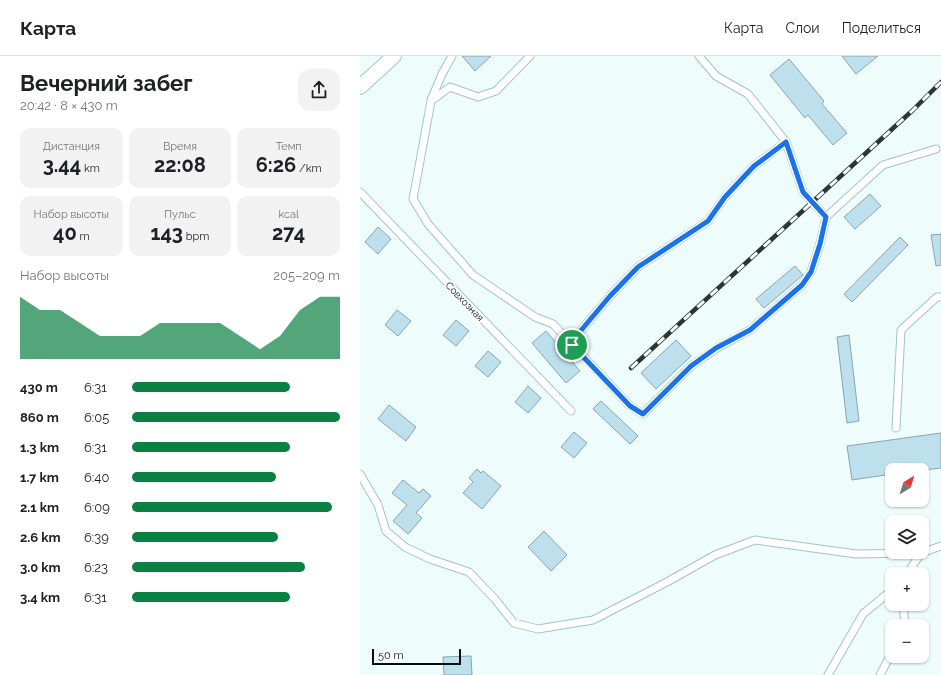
<!DOCTYPE html>
<html lang="ru">
<head>
<meta charset="utf-8">
<style>
  body { margin:0; font-family:Raleway,sans-serif; background:#f2f2f2; color:#202124; height:100vh; display:flex; flex-direction:column; font-size:15px; white-space:nowrap }
  * { box-sizing:border-box; margin:0 }
  p { font-size:13px; color:#757577 }
  .icon { flex:none; width:22px; height:22px; fill:none; stroke:currentColor; stroke-width:2; stroke-linecap:round; stroke-linejoin:round }
  .map { position:relative; flex:1; overflow:hidden }
  .drawer { display:flex; flex-direction:column; background:#fff; width:360px }
  .drawer>* { flex:none }
  .needle { width:26px; rotate:38deg }
  .fabs { position:absolute; left:525px; top:407px; display:grid; gap:8px }
  .fabs a { display:grid; place-items:center; width:44px; height:44px; border-radius:8px; background:#fff; box-shadow:0 1px 3px #0004; font-size:20px }
  .scale { position:absolute; left:12px; bottom:10px; width:89px; box-sizing:border-box; padding-left:4px; border:2px solid #041010; border-top:0; font-size:11px; line-height:14px; white-space:nowrap; color:#041010; -webkit-text-stroke:3px #fff; paint-order:stroke }
  .pin { position:absolute; display:grid; place-items:center; width:34px; height:34px; color:#fff; margin:-17px; border:2px solid #fff; border-radius:50%; box-shadow:0 1px 4px #0007 }
  .round { display:grid; place-items:center; flex:none; width:42px; height:42px; border-radius:12px; background:#f2f2f2 }
  .overview { display:flex; align-items:center; justify-content:space-between; height:68px; padding:0 20px }
  h1 { font-size:22px; font-weight:700; line-height:30px }
  .stats { display:grid; grid-template-columns:repeat(3,1fr); gap:6px; height:68px; padding:4px 20px }
  .stats div { display:grid; align-content:center; border-radius:10px; background:#f2f2f2; text-align:center }
  .stats b { font-size:20px; font-weight:700 }
  .stats small { font-size:11px; font-weight:400 }
  .stats p { font-size:11px }
  .chart { height:112px; padding:8px 20px }
  .chart p { display:flex; justify-content:space-between }
  .chart svg { width:100%; height:72px; margin-top:4px; fill:#0b8043; opacity:.7 }
  ul { padding:0 20px; list-style:none; font-size:13px }
  li { display:grid; grid-template-columns:64px 48px 1fr; align-items:center; height:30px }
  li i { height:10px; border-radius:5px; background:#0b8043 }
  header { display:flex; align-items:center; gap:24px; box-sizing:border-box; height:56px; padding:0 20px; background:#fff; border-bottom:1px solid #e0e0e0 }
  header strong { font-size:19px }
  nav { display:flex; gap:22px; margin-inline-start:auto; font-size:14px }
  main { display:flex; flex:1; min-height:0 }
  .map>svg:first-child { display:block }
  .building { fill:#bee0ed; stroke:#85a5b2 }
  .lines { fill:none; stroke-linecap:round; stroke-linejoin:round }
  .service-casing { stroke:#a0c5c3; stroke-width:9 }
  .minor-casing { stroke:#a0c5c3; stroke-width:16 }
  .service { stroke:#fff; stroke-width:7 }
  .minor { stroke:#fff; stroke-width:14 }
  .rail-casing { stroke:#2a3636; stroke-width:4.5 }
  .rail { stroke:#fff; stroke-width:3; stroke-dasharray:9; stroke-linecap:butt }
  .route-casing { stroke:#fff; stroke-width:8 }
  .route { stroke:#1a73e8; stroke-width:5 }
  .labels { text-anchor:middle; stroke-width:4; stroke-linejoin:round; paint-order:stroke }
  .street-label { font-size:10px; fill:#041010; stroke:#fff }
</style>
</head>
<body>
<header>
<strong>Карта</strong>
<nav><a>Карта</a><a>Слои</a><a>Поделиться</a></nav>
</header>
<main>
<section class="drawer">
<div class="overview"><div><h1>Вечерний забег</h1><p>20:42 · 8 × 430 m</p></div><a class="round"><svg class="icon" aria-label="share" viewBox="0 0 24 24"><path d="M12 15V3M7 8l5-5 5 5M5 13v7h14v-7"/></svg></a></div>
<div class="stats">
<div><p>Дистанция</p><b>3.44<small> km</small></b></div>
<div><p>Время</p><b>22:08</b></div>
<div><p>Темп</p><b>6:26<small> /km</small></b></div>
</div>
<div class="stats">
<div><p>Набор высоты</p><b>40<small> m</small></b></div>
<div><p>Пульс</p><b>143<small> bpm</small></b></div>
<div><p>kcal</p><b>274</b></div>
</div>
<div class="chart"><p><span>Набор высоты</span>205–209 m</p>
<svg viewBox="0 0 160 44" preserveAspectRatio="none"><path d="M0 44V6L10 14L20 14L30 22L40 30L50 30L60 30L70 22L80 22L90 22L100 22L110 30L120 38L130 30L140 14L150 6L160 6V44z"/></svg>
</div>
<ul>
<li><b>430 m</b>6:31<i style="width:76%"></i></li>
<li><b>860 m</b>6:05<i style="width:100%"></i></li>
<li><b>1.3 km</b>6:31<i style="width:76%"></i></li>
<li><b>1.7 km</b>6:40<i style="width:69%"></i></li>
<li><b>2.1 km</b>6:09<i style="width:96%"></i></li>
<li><b>2.6 km</b>6:39<i style="width:70%"></i></li>
<li><b>3.0 km</b>6:23<i style="width:83%"></i></li>
<li><b>3.4 km</b>6:31<i style="width:76%"></i></li>
</ul>
</section>
<div class="map">
<svg width="581" height="619" viewBox="0 0 581 619">
  <rect width="100%" height="100%" fill="#eefdfc"/>
  <path class="building" d="M102,0H131L115,15Z
    M482,0H518L496,18Z
    M429,3L464,45L462,48L487,77L473,89L448,59L445,62L410,19Z
    M510,138L521,150L495,173L484,161Z
    M18,171L31,183L18,198L5,186Z
    M581,178V209L576,210L571,179Z
    M540,181L548,189L492,246L484,238Z
    M435,210L443,219L404,252L396,243Z
    M37,254L51,265L38,280L25,269Z
    M96,264L109,275L96,290L83,279Z
    M186,275L220,315L206,327L172,287Z
    M489,279L499,365L487,367L477,281Z
    M316,284L331,300L296,333L281,317Z
    M128,295L141,306L128,321L115,310Z
    M168,330L181,342L168,357L155,346Z
    M241,345L278,380L270,388L233,353Z
    M29,349L56,371L46,385L18,363Z
    M214,376L227,387L214,402L201,391Z
    M581,377V412L564,414H532V418L492,424L487,390Z
    M117,413L121,417L123,415L141,430L122,453L103,437L113,426L109,422Z
    M43,424L59,437L63,433L71,440L56,457L62,462L48,478L33,465L47,449L32,437Z
    M184,475L207,499L191,515L168,491Z
    M111,600L112,619H84L83,601Z"/>
  <g class="lines">
    <defs>
      <path id="service" d="M170,0L136,35L118,41L90,31L71,45L53,143L68,168L113,219L175,261L193,268L270,350L283,358L331,310L357,292L390,274L442,229L451,216L460,188L466,161
        M339,0L356,20L388,38L426,86L443,136L466,161L523,109L576,93
        M71,44L82,18L92,0
        M0,136L211,355
        M212,289L218,278L250,240L278,211L348,165L365,141L394,110L426,86
        M536,372L541,274L577,241H581
        M0,418L18,449L26,475L45,491L70,503L109,516L134,542L154,567L178,573L233,564L307,526L355,499L395,484L496,498L561,497L581,490
        M547,518L561,497
        M543,548L545,570
        M468,619L503,558L532,534
        M520,619L532,596"/>
      <path id="minor" d="M0,31L34,0"/>
    </defs>
    <use href="#service" class="service-casing"/>
    <use href="#minor" class="minor-casing"/>
    <use href="#service" class="service"/>
    <use href="#minor" class="minor"/>
    <defs>
      <path id="rail" d="M271,312L553,54L581,26"/>
    </defs>
    <use href="#rail" class="rail-casing"/>
    <use href="#rail" class="rail"/>
  </g>
  <g class="lines">
    <defs>
      <path id="route" d="M426,86L443,136L466,161L460,188L451,216L442,229L390,274L356,292L331,310L283,358L270,350L212,289L218,278L250,240L278,211L348,165L365,141L394,110Z"/>
    </defs>
    <use href="#route" class="route-casing"/>
    <use href="#route" class="route"/>
  </g>
  <g class="labels">
    <g class="street-label">
      <text transform="translate(105 245) rotate(46)" y="4">Совхозная</text>
    </g>
  </g>
</svg>
<div class="fabs">
<a><svg class="needle" viewBox="-14 -14 28 28"><path d="M0-13l5 13h-10z" fill="#e53935"/><path d="M0 13l5-13h-10z" fill="#757577"/></svg></a>
<a><svg class="icon" aria-label="layers" viewBox="0 0 24 24"><path d="M12 4l9 5-9 5-9-5zM3 14l9 5 9-5"/></svg></a>
<a>+</a>
<a>−</a>
</div>
<div class="scale">50 m</div>
<div class="pin" style="left:212px;top:289px;background:#1e9e55"><svg class="icon" aria-label="arrive" viewBox="0 0 24 24"><path d="M6 21V4h12l-3 4 3 4H6"/></svg></div>
</div>
</main>
</body>
</html>
